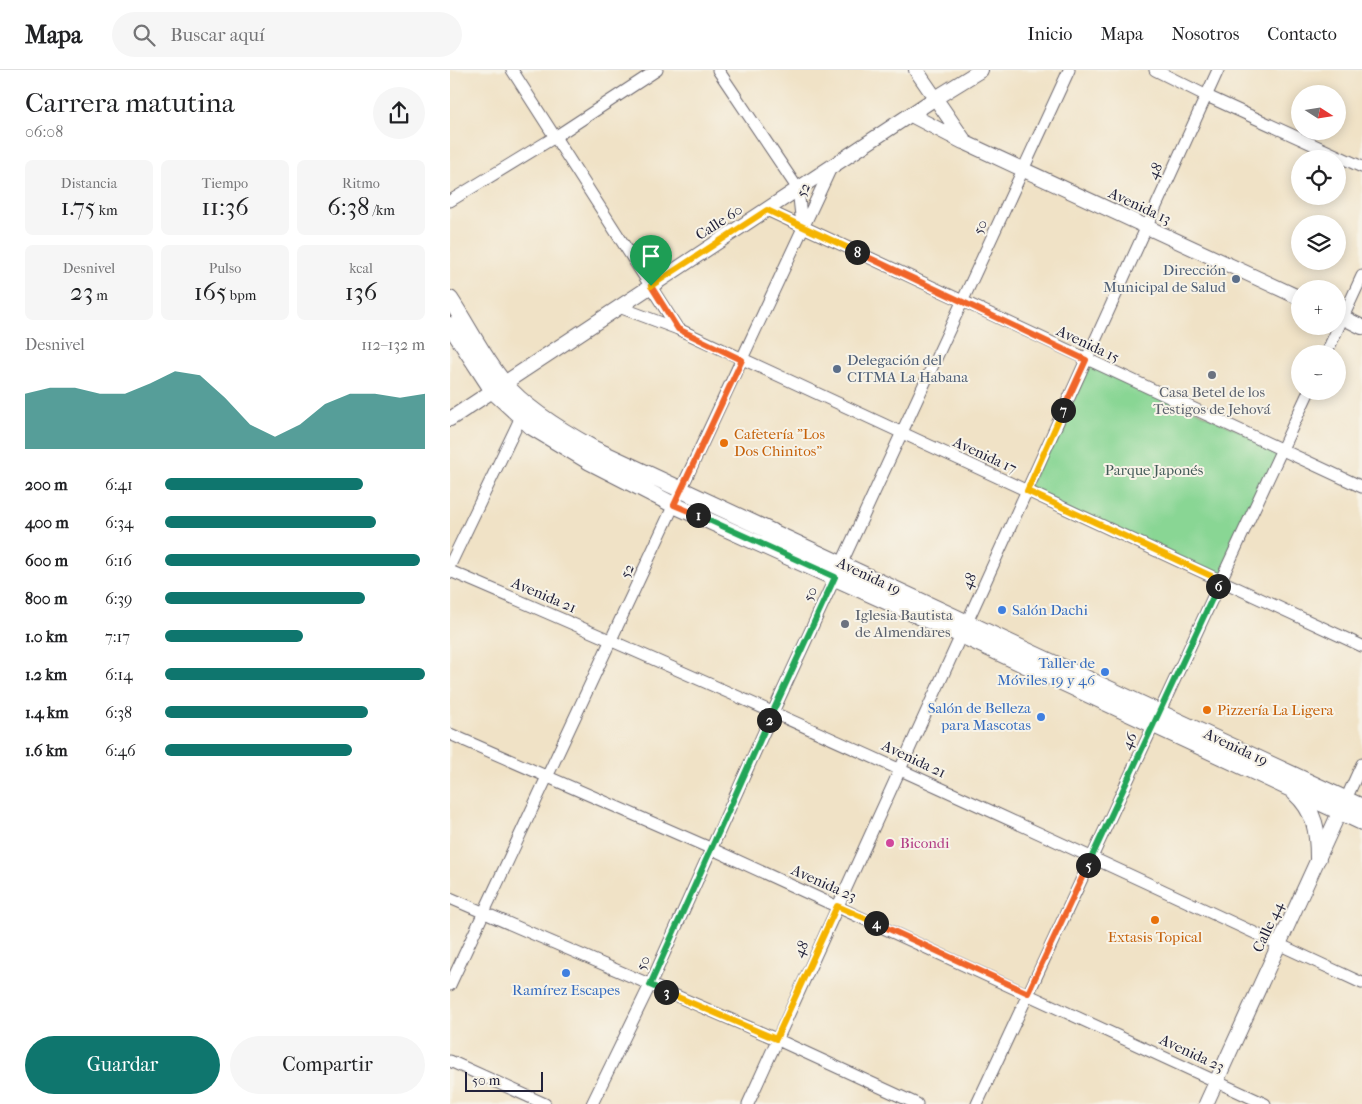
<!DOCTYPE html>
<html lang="es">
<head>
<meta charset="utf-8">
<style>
  body { margin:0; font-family:"IM FELL French Canon",serif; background:#f6f6f6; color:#202124; height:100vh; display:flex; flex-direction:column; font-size:19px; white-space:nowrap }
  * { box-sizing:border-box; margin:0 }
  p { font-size:16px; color:#757577 }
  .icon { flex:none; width:28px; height:28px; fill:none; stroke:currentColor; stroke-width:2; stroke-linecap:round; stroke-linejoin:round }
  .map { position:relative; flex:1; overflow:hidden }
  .drawer { display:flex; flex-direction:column; background:#fff; width:450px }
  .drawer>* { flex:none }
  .needle { width:32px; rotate:102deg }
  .tools { position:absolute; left:841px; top:15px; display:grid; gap:10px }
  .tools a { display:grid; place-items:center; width:55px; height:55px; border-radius:50%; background:#fff; box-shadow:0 2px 12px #0003; font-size:25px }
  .scale { position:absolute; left:15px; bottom:12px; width:78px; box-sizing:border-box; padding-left:5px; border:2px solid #22223b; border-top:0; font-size:14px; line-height:18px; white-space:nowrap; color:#22223b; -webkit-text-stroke:4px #f7f3e8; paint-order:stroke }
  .pin { position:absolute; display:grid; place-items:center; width:42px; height:42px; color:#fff; margin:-51px -21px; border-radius:50% 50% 50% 0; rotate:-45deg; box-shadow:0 0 5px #0007 }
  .pin .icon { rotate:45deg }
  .km { position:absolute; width:25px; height:25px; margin:-12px; border-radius:50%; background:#222; color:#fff; font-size:14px; line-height:25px; text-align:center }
  .round { display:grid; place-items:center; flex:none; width:52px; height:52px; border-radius:26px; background:#f6f6f6 }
  .head { display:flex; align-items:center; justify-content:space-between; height:85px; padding:0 25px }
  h1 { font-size:28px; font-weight:600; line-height:38px }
  .figures { display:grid; grid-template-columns:repeat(3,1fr); gap:8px; height:85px; padding:5px 25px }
  .figures div { display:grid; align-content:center; border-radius:8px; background:#f6f6f6; text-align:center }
  .figures b { font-size:25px; font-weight:600 }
  .figures small { font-size:14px; font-weight:400 }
  .figures p { font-size:14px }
  .chart { height:140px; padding:10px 25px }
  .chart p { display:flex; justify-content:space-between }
  .chart svg { width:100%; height:90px; margin-top:5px; fill:#0f766e; opacity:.7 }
  .cta { display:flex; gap:10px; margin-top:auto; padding:10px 25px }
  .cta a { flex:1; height:58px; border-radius:30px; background:#0f766e; color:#fff; font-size:20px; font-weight:600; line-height:58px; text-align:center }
  .cta a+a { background:#f6f6f6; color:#202124 }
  ul { padding:0 25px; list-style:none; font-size:16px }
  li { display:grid; grid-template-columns:80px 60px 1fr; align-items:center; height:38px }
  li i { height:12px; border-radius:6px; background:#0f766e }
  header { display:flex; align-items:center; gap:30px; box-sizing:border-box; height:70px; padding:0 25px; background:#fff; border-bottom:1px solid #e0e0e0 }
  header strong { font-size:24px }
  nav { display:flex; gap:28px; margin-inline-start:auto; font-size:18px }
  .search { width:350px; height:45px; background:#f6f6f6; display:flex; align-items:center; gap:12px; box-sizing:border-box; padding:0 18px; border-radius:28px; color:#757577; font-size:19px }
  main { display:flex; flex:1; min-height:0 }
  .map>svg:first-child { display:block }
  .green { fill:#89d694; stroke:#567c68 }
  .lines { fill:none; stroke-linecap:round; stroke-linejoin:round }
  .minor-casing { stroke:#6a656c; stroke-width:13 }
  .tertiary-casing { stroke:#6a656c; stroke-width:16 }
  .secondary-casing { stroke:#6a656c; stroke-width:18 }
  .minor { stroke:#fff; stroke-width:11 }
  .tertiary { stroke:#fff; stroke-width:14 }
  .secondary { stroke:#fff; stroke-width:16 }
  .split-1-casing { stroke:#fff; stroke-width:10 }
  .split-2-casing { stroke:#fff; stroke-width:10 }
  .split-3-casing { stroke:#fff; stroke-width:10 }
  .split-4-casing { stroke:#fff; stroke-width:10 }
  .split-5-casing { stroke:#fff; stroke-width:10 }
  .split-6-casing { stroke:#fff; stroke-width:10 }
  .split-7-casing { stroke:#fff; stroke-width:10 }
  .split-8-casing { stroke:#fff; stroke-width:10 }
  .split-9-casing { stroke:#fff; stroke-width:10 }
  .split-1 { stroke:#f0652b; stroke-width:6 }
  .split-2 { stroke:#22a559; stroke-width:6 }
  .split-3 { stroke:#22a559; stroke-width:6 }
  .split-4 { stroke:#f5b400; stroke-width:6 }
  .split-5 { stroke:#f0652b; stroke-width:6 }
  .split-6 { stroke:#22a559; stroke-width:6 }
  .split-7 { stroke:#f5b400; stroke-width:6 }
  .split-8 { stroke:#f0652b; stroke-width:6 }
  .split-9 { stroke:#f5b400; stroke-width:6 }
  .service-dot { fill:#5c6f8a; stroke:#f7f3e8; stroke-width:2 }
  .worship-dot { fill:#6b7280; stroke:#f7f3e8; stroke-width:2 }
  .food-dot { fill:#e8710a; stroke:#f7f3e8; stroke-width:2 }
  .shop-dot { fill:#3f7fe0; stroke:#f7f3e8; stroke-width:2 }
  .hotel-dot { fill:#d1479c; stroke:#f7f3e8; stroke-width:2 }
  .labels { text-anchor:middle; stroke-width:4; stroke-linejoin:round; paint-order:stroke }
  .street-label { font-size:15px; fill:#22223b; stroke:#f7f3e8 }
  .service-label { font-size:15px; fill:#4e5e75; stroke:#f7f3e8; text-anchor:end }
  .worship-label { font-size:15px; fill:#5b616d; stroke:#f7f3e8 }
  .food-label { font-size:15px; fill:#c56008; stroke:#f7f3e8; text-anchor:start }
  .park-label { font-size:15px; fill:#415856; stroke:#f7f3e8 }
  .shop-label { font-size:15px; fill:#366cbe; stroke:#f7f3e8; text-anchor:end }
  .hotel-label { font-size:15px; fill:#b23c85; stroke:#f7f3e8; text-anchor:start }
</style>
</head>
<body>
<header>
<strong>Mapa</strong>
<div class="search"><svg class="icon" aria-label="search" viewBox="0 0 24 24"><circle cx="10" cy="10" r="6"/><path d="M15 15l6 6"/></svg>Buscar aquí</div>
<nav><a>Inicio</a><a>Mapa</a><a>Nosotros</a><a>Contacto</a></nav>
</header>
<main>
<section class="drawer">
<div class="head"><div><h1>Carrera matutina</h1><p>06:08</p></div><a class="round"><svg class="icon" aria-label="share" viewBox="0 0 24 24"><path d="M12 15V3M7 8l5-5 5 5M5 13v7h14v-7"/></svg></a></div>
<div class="figures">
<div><p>Distancia</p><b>1.75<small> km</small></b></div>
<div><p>Tiempo</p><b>11:36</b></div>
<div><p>Ritmo</p><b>6:38<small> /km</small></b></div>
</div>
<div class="figures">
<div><p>Desnivel</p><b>23<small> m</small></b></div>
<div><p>Pulso</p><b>165<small> bpm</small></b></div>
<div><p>kcal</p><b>136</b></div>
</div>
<div class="chart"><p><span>Desnivel</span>112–132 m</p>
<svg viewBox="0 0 160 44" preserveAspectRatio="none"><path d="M0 44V17L10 14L20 14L30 17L40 17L50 12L60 6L70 8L80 19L90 32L100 38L110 32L120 22L130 17L140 17L150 19L160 17V44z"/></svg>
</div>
<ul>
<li><b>200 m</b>6:41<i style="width:76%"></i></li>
<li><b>400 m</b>6:34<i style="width:81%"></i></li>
<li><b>600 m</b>6:16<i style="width:98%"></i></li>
<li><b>800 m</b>6:39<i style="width:77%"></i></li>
<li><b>1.0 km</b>7:17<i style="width:53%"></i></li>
<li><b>1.2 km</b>6:14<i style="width:100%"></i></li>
<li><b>1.4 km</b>6:38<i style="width:78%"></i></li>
<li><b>1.6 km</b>6:46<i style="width:72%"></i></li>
</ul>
<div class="cta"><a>Guardar</a><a>Compartir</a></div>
</section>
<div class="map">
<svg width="912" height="1034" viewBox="0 0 912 1034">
  <rect width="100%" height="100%" fill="#f7f3e8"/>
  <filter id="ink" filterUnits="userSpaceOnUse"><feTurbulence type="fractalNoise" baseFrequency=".02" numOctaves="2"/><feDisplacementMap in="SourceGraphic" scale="10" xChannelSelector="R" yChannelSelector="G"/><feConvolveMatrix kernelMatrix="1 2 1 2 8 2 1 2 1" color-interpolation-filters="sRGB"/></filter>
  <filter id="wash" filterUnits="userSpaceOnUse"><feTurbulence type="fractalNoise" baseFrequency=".0096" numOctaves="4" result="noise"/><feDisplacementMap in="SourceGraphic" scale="20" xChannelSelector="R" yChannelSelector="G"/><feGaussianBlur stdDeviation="1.12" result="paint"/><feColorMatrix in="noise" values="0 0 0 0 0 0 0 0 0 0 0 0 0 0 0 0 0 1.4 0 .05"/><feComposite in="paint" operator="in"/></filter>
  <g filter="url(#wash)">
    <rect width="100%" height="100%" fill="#f0e2c6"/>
    <path class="green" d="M636,290L831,380L770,511L577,421Z"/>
  </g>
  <g filter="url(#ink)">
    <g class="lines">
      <defs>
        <path id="minor" d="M62,0L228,259L912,576
          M268,0L348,119L352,155
          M705,0L757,26L912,97
          M0,131L105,67L207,0
          M317,140L912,417
          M169,237L228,259
          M876,284L912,206
          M0,495L71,347
          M0,501C307,632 610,772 912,913
          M0,664L260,778L815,1034
          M896,729L912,694
          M0,828L326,969L467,1034
          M0,915L380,100
          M0,991L95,1034
          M142,1034L200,915L323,642L619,0
          M298,1034L768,0
          M527,1034L859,321"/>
        <path id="tertiary" d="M466,0L516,73L850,228
          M461,45L513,72
          M888,245L912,257
          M0,349L484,29L531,0
          M756,1034L894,732"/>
        <path id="secondary" d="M0,229C18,256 33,288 54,313C75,339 115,363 144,379L912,737
          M0,255L43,321L82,357L140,392L224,435L511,565L912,752
          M845,723C865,741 868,762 868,788"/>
      </defs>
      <use href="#minor" class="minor-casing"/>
      <use href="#tertiary" class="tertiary-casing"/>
      <use href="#secondary" class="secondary-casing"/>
      <use href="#minor" class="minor"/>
      <use href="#tertiary" class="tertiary"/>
      <use href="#secondary" class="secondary"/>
    </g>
  </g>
  <g class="lines" filter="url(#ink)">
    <defs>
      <path id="split-1" d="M201,216L228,259L292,290L224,435L248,445"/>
      <path id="split-2" d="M248,445L385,507L319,650"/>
      <path id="split-3" d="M216,922L200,915L319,650"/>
      <path id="split-4" d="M216,922L326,969L387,836L426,853"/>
      <path id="split-5" d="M426,853L578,923L638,795"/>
      <path id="split-6" d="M638,795L768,516"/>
      <path id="split-7" d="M613,340L577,421L770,510L768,516"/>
      <path id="split-8" d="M407,182L636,290L613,340"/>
      <path id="split-9" d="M201,216L317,140L407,182"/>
    </defs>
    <use href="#split-1" class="split-1-casing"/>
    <use href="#split-2" class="split-2-casing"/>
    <use href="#split-3" class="split-3-casing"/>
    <use href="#split-4" class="split-4-casing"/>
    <use href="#split-5" class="split-5-casing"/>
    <use href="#split-6" class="split-6-casing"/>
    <use href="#split-7" class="split-7-casing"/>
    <use href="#split-8" class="split-8-casing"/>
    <use href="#split-9" class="split-9-casing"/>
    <use href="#split-1" class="split-1"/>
    <use href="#split-2" class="split-2"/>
    <use href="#split-3" class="split-3"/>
    <use href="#split-4" class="split-4"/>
    <use href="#split-5" class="split-5"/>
    <use href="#split-6" class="split-6"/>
    <use href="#split-7" class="split-7"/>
    <use href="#split-8" class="split-8"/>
    <use href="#split-9" class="split-9"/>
  </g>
  <g class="service-dot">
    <circle cx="786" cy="209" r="5"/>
    <circle cx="387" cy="299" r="5"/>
  </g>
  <g class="worship-dot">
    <circle cx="762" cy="305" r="5"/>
    <circle cx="395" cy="554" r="5"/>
  </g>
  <g class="food-dot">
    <circle cx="274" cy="373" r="5"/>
    <circle cx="757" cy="640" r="5"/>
    <circle cx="705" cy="850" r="5"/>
  </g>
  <g class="shop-dot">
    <circle cx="552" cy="540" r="5"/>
    <circle cx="655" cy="602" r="5"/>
    <circle cx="591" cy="647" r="5"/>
    <circle cx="116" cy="903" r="5"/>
  </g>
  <circle class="hotel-dot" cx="440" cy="773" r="5"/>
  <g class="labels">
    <g class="street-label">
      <text transform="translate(705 101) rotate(-65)" y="5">48</text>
      <text transform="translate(353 120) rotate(-64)" y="5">52</text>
      <text transform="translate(690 136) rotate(25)" y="5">Avenida 13</text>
      <text transform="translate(269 152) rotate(-33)" y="5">Calle 60</text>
      <text transform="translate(530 157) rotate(-65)" y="5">50</text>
      <text transform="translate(638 274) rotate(25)" y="5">Avenida 15</text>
      <text transform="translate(535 385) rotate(25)" y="5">Avenida 17</text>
      <text transform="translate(177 501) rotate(-65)" y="5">52</text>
      <text transform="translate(419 506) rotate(25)" y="5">Avenida 19</text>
      <text transform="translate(519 511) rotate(-66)" y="5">48</text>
      <text transform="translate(360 524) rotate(-65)" y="5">50</text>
      <text transform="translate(94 525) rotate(23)" y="5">Avenida 21</text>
      <text transform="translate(679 671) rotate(-65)" y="5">46</text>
      <text transform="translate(786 677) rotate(25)" y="5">Avenida 19</text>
      <text transform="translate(464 689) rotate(25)" y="5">Avenida 21</text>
      <text transform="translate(374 813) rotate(24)" y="5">Avenida 23</text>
      <text transform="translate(818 857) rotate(-65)" y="5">Calle 44</text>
      <text transform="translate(351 879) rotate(-65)" y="5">48</text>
      <text transform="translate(193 893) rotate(-66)" y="5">50</text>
      <text transform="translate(742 983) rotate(25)" y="5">Avenida 23</text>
    </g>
    <g class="service-label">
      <text x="776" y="205">Dirección<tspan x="776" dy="17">Municipal de Salud</tspan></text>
      <text x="397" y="295" text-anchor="start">Delegación del<tspan x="397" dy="17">CITMA La Habana</tspan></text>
    </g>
    <g class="worship-label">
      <text x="762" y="327">Casa Betel de los<tspan x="762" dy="17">Testigos de Jehová</tspan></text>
      <text x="405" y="550" text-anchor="start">Iglesia Bautista<tspan x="405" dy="17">de Almendares</tspan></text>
    </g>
    <g class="food-label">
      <text x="284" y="369">Cafetería "Los<tspan x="284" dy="17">Dos Chinitos"</tspan></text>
      <text x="767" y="645">Pizzería La Ligera</text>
      <text x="705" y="872" text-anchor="middle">Extasis Topical</text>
    </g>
    <g class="park-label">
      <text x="704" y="405">Parque Japonés</text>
    </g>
    <g class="shop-label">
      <text x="562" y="545" text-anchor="start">Salón Dachi</text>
      <text x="645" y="598">Taller de<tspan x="645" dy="17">Móviles 19 y 46</tspan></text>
      <text x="581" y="643">Salón de Belleza<tspan x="581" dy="17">para Mascotas</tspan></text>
      <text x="116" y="925" text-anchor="middle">Ramírez Escapes</text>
    </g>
    <g class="hotel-label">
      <text x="450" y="778">Bicondi</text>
    </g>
  </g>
</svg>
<div class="tools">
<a><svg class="needle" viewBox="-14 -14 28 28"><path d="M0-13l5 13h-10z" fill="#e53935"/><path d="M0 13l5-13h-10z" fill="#757577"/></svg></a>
<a><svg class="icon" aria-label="locate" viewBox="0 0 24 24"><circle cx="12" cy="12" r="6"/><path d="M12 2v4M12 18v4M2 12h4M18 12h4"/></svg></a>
<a><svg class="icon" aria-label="layers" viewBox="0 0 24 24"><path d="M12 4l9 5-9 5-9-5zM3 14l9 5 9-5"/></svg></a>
<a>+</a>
<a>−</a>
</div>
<div class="scale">50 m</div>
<div class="pin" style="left:201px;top:216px;background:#1e9e55"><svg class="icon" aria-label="arrive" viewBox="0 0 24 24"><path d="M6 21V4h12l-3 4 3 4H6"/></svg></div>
<b class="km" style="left:248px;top:445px">1</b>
<b class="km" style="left:319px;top:650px">2</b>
<b class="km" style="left:216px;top:922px">3</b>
<b class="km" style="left:426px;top:853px">4</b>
<b class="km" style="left:638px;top:795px">5</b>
<b class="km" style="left:768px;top:516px">6</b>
<b class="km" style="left:613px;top:340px">7</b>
<b class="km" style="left:407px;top:182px">8</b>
</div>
</main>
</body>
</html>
